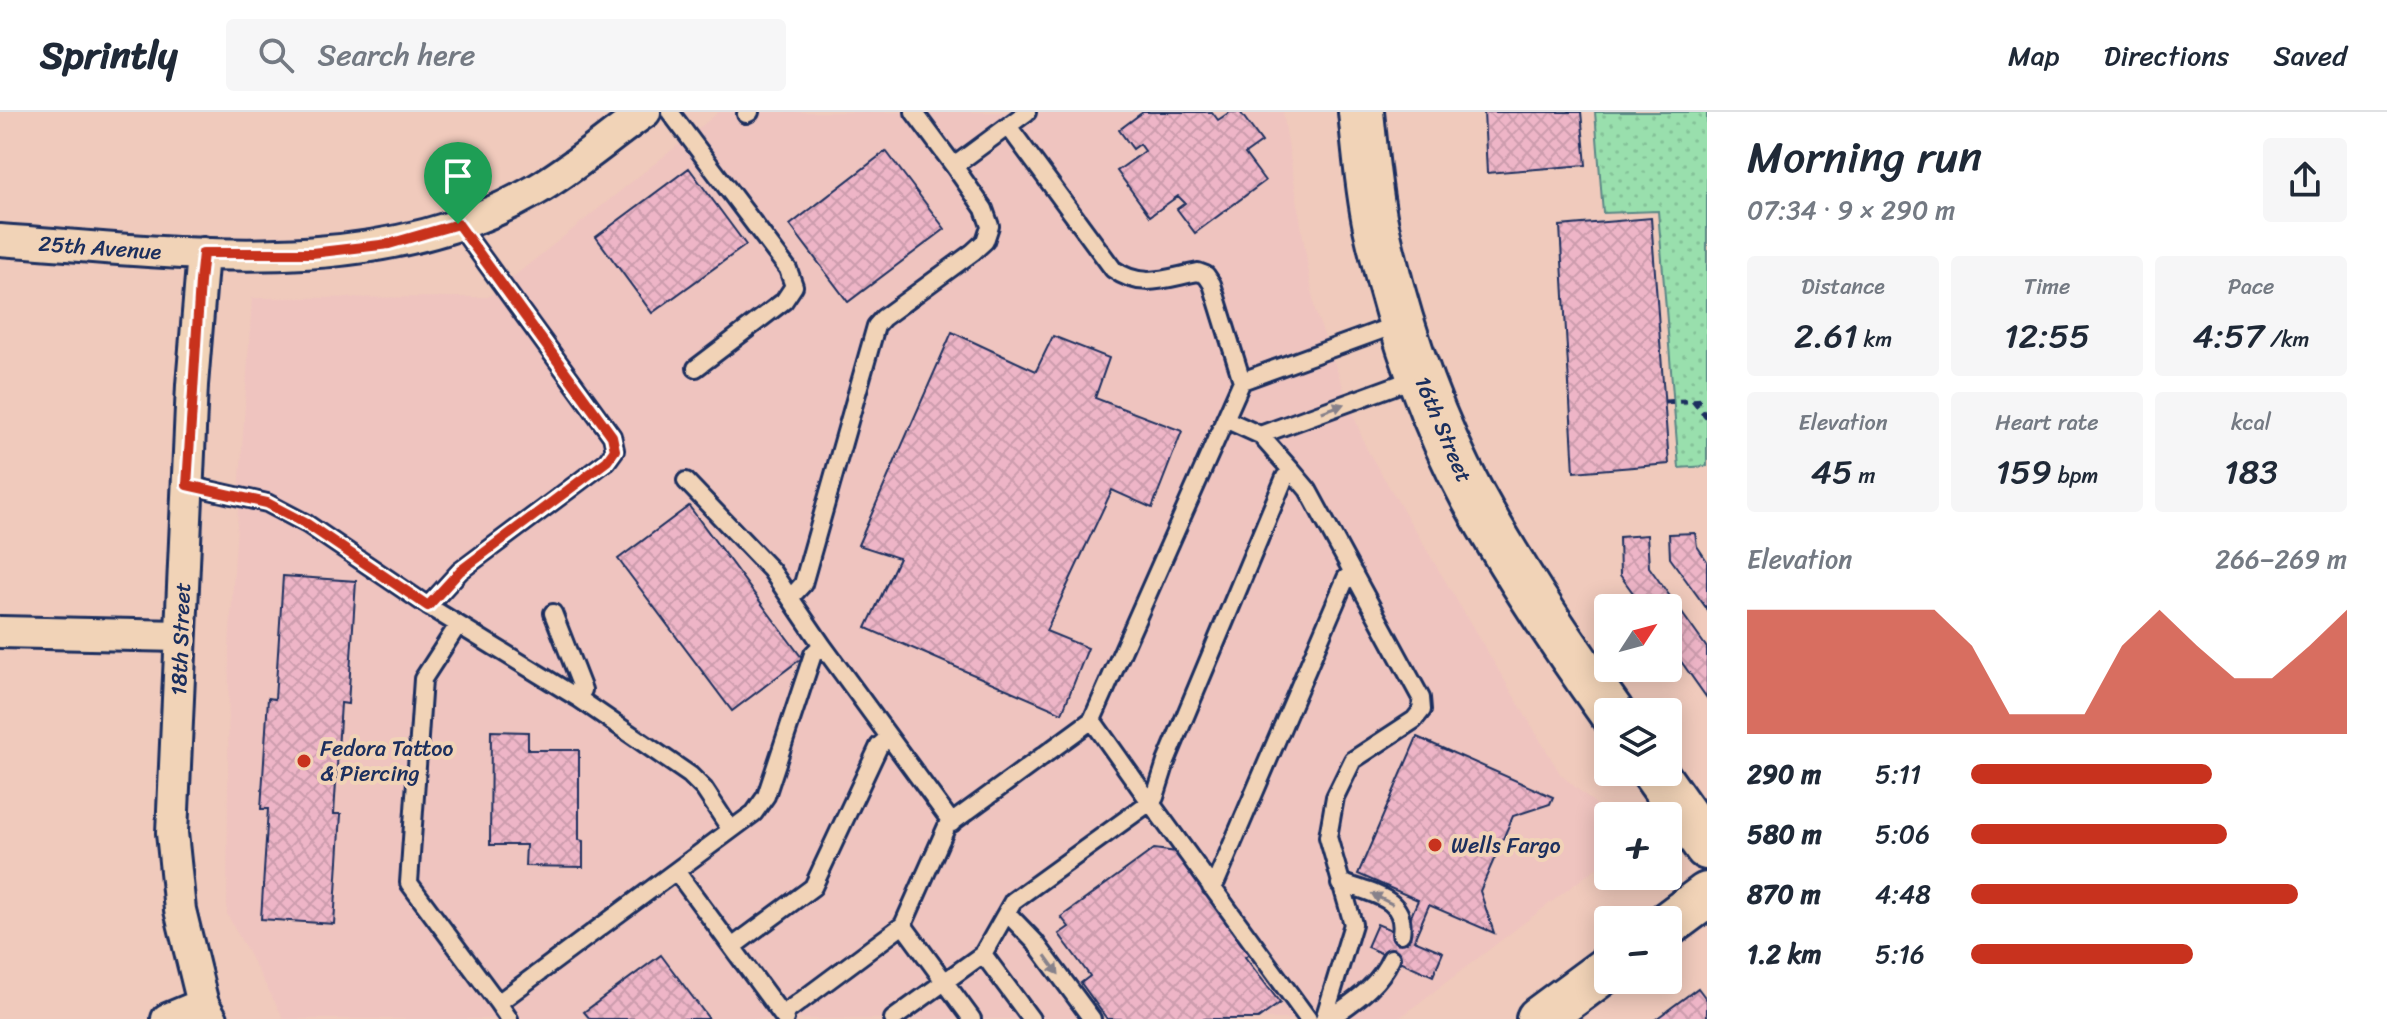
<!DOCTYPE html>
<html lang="en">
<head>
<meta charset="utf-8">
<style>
  body { margin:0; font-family:Sriracha,sans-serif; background:#f6f6f7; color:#1f2937; height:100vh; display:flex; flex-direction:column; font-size:30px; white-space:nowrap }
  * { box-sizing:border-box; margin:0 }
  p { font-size:26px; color:#747a83 }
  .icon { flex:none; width:44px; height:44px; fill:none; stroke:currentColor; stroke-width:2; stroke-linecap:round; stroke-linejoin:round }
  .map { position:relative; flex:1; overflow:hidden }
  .sheet { display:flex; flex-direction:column; background:#fff; width:680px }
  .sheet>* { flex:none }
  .needle { width:52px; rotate:54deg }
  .tools { position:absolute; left:1594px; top:482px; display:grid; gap:16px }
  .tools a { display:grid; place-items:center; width:88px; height:88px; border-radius:8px; background:#fff; box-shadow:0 4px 20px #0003; font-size:40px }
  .pin { position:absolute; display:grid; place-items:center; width:68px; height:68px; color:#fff; margin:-82px -34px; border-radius:50% 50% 50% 0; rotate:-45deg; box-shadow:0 0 8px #0007 }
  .pin .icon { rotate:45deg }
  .round { display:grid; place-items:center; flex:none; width:84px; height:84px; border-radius:8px; background:#f6f6f7 }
  .head { display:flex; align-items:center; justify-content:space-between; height:136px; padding:0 40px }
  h1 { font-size:44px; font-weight:600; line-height:60px }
  .stats { display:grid; grid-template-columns:repeat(3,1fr); gap:12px; height:136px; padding:8px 40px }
  .stats div { display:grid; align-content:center; border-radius:8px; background:#f6f6f7; text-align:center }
  .stats b { font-size:34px; font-weight:600 }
  .stats small { font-size:22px; font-weight:400 }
  .stats p { font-size:22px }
  .chart { height:224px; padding:16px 40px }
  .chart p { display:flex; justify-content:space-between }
  .chart svg { width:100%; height:144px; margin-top:8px; fill:#c8321e; opacity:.7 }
  ul { padding:0 40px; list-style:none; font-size:26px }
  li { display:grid; grid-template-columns:128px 96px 1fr; align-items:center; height:60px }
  li i { height:20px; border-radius:10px; background:#c8321e }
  header { display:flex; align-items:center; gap:48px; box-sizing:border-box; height:112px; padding:0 40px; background:#fff; border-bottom:2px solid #e0e1e3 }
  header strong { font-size:38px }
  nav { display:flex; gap:44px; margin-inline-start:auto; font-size:28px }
  .search { width:560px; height:72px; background:#f6f6f7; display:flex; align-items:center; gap:20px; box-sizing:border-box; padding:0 28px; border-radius:8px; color:#747a83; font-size:30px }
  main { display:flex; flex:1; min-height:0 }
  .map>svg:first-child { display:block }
  .built { fill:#efc4bf }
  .grass { fill:url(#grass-dots); stroke:#5a8786; stroke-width:2 }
  .building { fill:url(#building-cross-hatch); stroke:#1b2f5e; stroke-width:2 }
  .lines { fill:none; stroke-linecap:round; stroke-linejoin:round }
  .service-casing { stroke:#1b2f5e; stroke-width:22 }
  .minor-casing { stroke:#1b2f5e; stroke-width:36 }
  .secondary-casing { stroke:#1b2f5e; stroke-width:50 }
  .path { stroke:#1b2f5e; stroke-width:5; stroke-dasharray:8 6; stroke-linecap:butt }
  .service { stroke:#f1d3b7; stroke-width:16 }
  .minor { stroke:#f1d3b7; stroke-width:30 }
  .secondary { stroke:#f1d3b7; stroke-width:44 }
  .oneway { fill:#86818a }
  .route-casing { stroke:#fff; stroke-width:16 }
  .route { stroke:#c8321e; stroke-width:10 }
  .poi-dot { fill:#c8321e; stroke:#f1d3b7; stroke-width:3 }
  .labels { text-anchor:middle; stroke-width:8; stroke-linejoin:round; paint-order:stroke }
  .street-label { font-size:22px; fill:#1b2f5e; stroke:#f1d3b7 }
  .poi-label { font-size:22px; fill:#1b2f5e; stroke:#f1d3b7; text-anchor:start }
</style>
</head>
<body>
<header>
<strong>Sprintly</strong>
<div class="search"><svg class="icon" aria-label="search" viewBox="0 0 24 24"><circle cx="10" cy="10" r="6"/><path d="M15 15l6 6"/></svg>Search here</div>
<nav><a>Map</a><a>Directions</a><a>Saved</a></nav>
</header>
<main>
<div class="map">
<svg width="1707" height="907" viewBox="0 0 1707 907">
  <defs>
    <pattern id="grass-dots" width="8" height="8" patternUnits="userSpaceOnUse" patternTransform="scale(2)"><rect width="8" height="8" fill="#99dfad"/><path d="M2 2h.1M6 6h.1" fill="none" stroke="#83c097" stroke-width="1.8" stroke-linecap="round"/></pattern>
    <pattern id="building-cross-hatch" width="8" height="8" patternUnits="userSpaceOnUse" patternTransform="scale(2)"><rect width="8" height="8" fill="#eeb5c7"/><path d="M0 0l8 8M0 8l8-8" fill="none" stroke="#cc9cad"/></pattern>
  </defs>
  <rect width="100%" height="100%" fill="#f0cabc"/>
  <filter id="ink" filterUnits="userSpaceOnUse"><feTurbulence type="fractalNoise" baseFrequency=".0125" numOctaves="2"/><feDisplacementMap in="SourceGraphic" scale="16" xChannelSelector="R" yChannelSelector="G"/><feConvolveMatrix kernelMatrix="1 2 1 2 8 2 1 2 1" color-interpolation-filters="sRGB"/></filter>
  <g filter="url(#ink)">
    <path class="built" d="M719,0H1283L1315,199L1366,336L1561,663L1598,694L1608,747L1398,907H284L227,802L229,534L252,186L488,185Z"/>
    <path class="grass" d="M1595,0H1707V354L1679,356L1658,99L1603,101Z"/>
    <path class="building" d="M1143,0H1212L1218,8L1230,0H1240L1262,30L1245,42L1265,69L1195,121L1177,97L1185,91L1178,84L1150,104L1117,59L1145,39L1140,32L1133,37L1119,18Z
      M1484,0H1581L1586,53L1487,61Z
      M886,39L945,117L848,190L790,113Z
      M689,56L746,133L652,201L596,125Z
      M1651,106L1669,352L1574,360L1560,114Z
      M952,220L1036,259L1053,224L1109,246L1095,286L1182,319L1152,396L1112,378L1046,519L1088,536L1062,601L866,516L899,446L858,433Z
      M689,394L802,546L732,599L618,447Z
      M1695,421L1697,434L1707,449V497L1670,446L1669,422Z
      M1647,423L1649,455L1707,536V586L1668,531V496H1644L1620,463L1619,425Z
      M283,464L356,469L348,592L341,591L334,702H341L334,812L261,807L268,697H261L268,586L275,587Z
      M491,619L528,620V638H579V728L583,729V755L525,754L526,733H490Z
      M1417,625L1553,685L1550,692L1513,704L1480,779L1494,821L1429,793L1414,828L1443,840L1433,864L1367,835L1377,812L1403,823L1418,788L1358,762Z
      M1154,737L1184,741L1188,748L1187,756L1250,841L1245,845L1280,891L1258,907H1107L1081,871L1090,864L1059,822L1069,815L1061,805Z
      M661,843L709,907H590L584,900Z
      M1698,876L1707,888V907H1656Z"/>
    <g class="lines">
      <defs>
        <path id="service" d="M670,0L788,157L794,174L784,189L696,256
          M746,2L750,0
          M1008,14L1027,0
          M1242,269L1401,211
          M1225,307L1260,323L1292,359L1285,365L1166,650L1155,685L1150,690L1308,907
          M1260,323L1416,266
          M1292,359L1308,378L1421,586L1422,598L1414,608L1353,648L1335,685L1328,725L1353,812L1324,907
          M686,369L771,458L822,533L813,542L766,684L754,701L731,718
          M187,373L267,391L307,412L428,494L578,586L690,663L704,677L731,718L498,891L509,907
          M790,486L803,472L876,214L883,206L973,140L985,129L990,114L984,97L954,54
          M428,494L460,459L607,349L615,338L612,324L458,112
          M553,501L583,578L578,586
          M458,513L423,567L409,771L498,891
          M822,533L952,711
          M676,759L732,835
          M1340,772L1343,771C1371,782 1407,785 1401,822
          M1211,775L1216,770L1346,466L1354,462
          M1008,802L1035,830L1092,907
          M903,813L972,907
          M983,842L1031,907
          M782,903L732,835L813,775L879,634L889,625
          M785,907L782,903L903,813L947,714L1092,608L1242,269L1212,172L1206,163L1198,160C1166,166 1142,178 1113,157L1008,14L954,54L914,0
          M893,907L983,842L1013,789L1150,690L1092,608
          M1329,907C1354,889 1378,875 1391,846"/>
        <path id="minor" d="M0,128C177,140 375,171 536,78C574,56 609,25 645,0
          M203,141L192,273L172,721L180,798L203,892L212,907
          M0,520L180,524
          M167,907L203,892"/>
        <path id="secondary" d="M1361,0C1365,38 1368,78 1376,115C1397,207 1428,302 1473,385C1514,460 1561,530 1611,600
          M1654,660L1707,735
          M1668,812L1707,783
          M1539,907L1608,856"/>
      </defs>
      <use href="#service" class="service-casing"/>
      <use href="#minor" class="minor-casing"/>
      <use href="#secondary" class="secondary-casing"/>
      <path class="path" d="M1693,288L1707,305
        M1665,290L1707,288"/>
      <use href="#service" class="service"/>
      <use href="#minor" class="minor"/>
      <use href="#secondary" class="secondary"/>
    </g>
    <defs><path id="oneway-solid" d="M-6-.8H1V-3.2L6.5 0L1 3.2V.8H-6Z" transform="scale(2)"/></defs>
    <g class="oneway">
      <use href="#oneway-solid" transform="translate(1333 296) rotate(-20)"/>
      <use href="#oneway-solid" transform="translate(1382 787) rotate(-153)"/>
      <use href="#oneway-solid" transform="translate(1052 853) rotate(54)"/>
    </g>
  </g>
  <g class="lines" filter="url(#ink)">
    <defs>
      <path id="route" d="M458,112L612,324L615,338L607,349L460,459L428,494L307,412L267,391L187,373L200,170L203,141H312L389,132Z"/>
    </defs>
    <use href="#route" class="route-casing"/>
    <use href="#route" class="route"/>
  </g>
  <g class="poi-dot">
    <circle cx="304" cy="649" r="8"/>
    <circle cx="1435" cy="733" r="8"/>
  </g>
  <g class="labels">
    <g class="street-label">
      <text transform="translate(100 135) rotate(4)" y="8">25th Avenue</text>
      <text transform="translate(1444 317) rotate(67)" y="8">16th Street</text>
      <text transform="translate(180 527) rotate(-88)" y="8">18th Street</text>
    </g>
    <g class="poi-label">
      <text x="320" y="644">Fedora Tattoo<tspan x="320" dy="25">&amp; Piercing</tspan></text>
      <text x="1451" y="741">Wells Fargo</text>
    </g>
  </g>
</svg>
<div class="tools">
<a><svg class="needle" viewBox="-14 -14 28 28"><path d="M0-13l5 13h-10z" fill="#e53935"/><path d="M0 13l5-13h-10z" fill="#747a83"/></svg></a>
<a><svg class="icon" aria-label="layers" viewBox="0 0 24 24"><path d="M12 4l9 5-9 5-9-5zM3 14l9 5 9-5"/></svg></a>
<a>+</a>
<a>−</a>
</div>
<div class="pin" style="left:458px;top:112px;background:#1e9e55"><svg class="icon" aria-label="arrive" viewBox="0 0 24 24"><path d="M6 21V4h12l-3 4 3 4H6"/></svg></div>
</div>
<section class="sheet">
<div class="head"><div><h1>Morning run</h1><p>07:34 · 9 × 290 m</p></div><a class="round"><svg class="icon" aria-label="share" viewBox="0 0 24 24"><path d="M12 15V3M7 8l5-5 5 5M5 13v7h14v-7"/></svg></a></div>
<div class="stats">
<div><p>Distance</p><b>2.61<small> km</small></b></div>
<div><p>Time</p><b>12:55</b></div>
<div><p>Pace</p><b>4:57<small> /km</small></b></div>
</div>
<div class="stats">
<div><p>Elevation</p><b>45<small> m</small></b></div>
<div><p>Heart rate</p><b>159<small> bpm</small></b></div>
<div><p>kcal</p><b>183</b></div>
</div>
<div class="chart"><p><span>Elevation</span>266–269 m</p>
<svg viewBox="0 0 160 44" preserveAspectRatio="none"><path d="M0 44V6L10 6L20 6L30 6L40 6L50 6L60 17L70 38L80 38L90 38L100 17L110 6L120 17L130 27L140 27L150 17L160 6V44z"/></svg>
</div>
<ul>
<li><b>290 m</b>5:11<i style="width:64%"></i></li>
<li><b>580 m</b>5:06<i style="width:68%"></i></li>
<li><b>870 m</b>4:48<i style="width:87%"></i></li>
<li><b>1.2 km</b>5:16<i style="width:59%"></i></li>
</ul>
</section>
</main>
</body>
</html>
